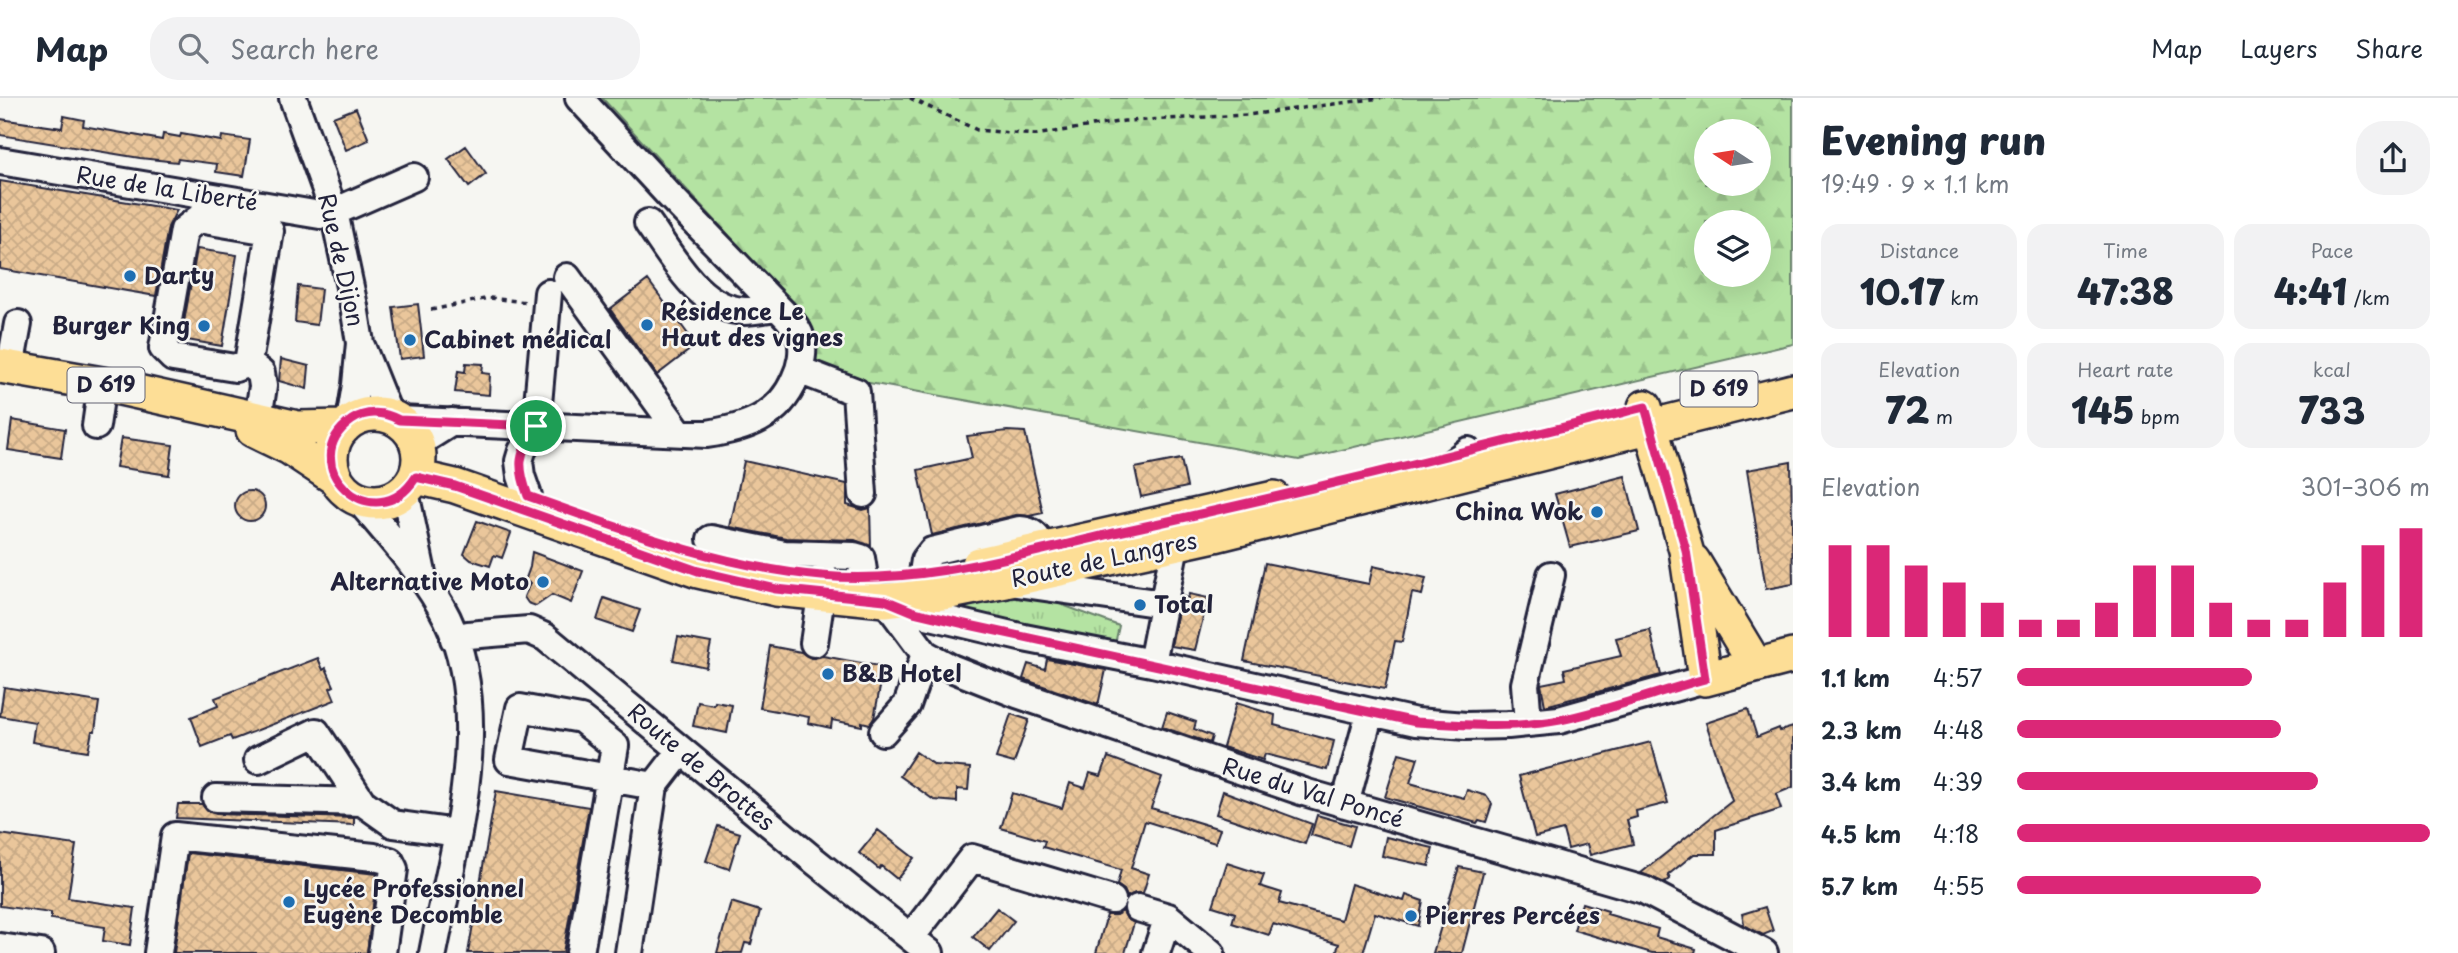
<!DOCTYPE html>
<html lang="en">
<head>
<meta charset="utf-8">
<style>
  body { margin:0; font-family:"Playpen Sans",sans-serif; background:#f2f2f3; color:#1f2937; height:100vh; display:flex; flex-direction:column; font-size:26px; white-space:nowrap }
  * { box-sizing:border-box; margin:0 }
  p { font-size:23px; color:#747a83 }
  .icon { flex:none; width:38px; height:38px; fill:none; stroke:currentColor; stroke-width:2; stroke-linecap:round; stroke-linejoin:round }
  .map { position:relative; flex:1; overflow:hidden }
  .panel { display:flex; flex-direction:column; background:#fff; width:665px }
  .panel>* { flex:none }
  .needle { width:46px; rotate:282deg }
  .buttons { position:absolute; left:1694px; top:21px; display:grid; gap:14px }
  .buttons a { display:grid; place-items:center; width:77px; height:77px; border-radius:50%; background:#fff; box-shadow:0 7px 28px #0002; font-size:35px }
  .pin { position:absolute; display:grid; place-items:center; width:60px; height:60px; color:#fff; margin:-30px; border:4px solid #fff; border-radius:50%; box-shadow:0 2px 7px #0007 }
  .round { display:grid; place-items:center; flex:none; width:74px; height:74px; border-radius:28px; background:#f2f2f3 }
  .headline { display:flex; align-items:center; justify-content:space-between; height:119px; padding:0 28px }
  h1 { font-size:38px; font-weight:800; line-height:52px }
  .stats { display:grid; grid-template-columns:repeat(3,1fr); gap:10px; height:119px; padding:7px 28px }
  .stats div { display:grid; align-content:center; border-radius:18px; background:#f2f2f3; text-align:center }
  .stats b { font-size:35px; font-weight:800 }
  .stats small { font-size:19px; font-weight:400 }
  .stats p { font-size:19px }
  .chart { height:196px; padding:14px 28px }
  .chart p { display:flex; justify-content:space-between }
  .chart svg { width:100%; height:126px; margin-top:7px; stroke:#db2777; stroke-width:6 }
  ul { padding:0 28px; list-style:none; font-size:23px }
  li { display:grid; grid-template-columns:112px 84px 1fr; align-items:center; height:52px }
  li i { height:18px; border-radius:9px; background:#db2777 }
  header { display:flex; align-items:center; gap:42px; box-sizing:border-box; height:98px; padding:0 35px; background:#fff; border-bottom:2px solid #e0e1e3 }
  header strong { font-size:33px }
  nav { display:flex; gap:38px; margin-inline-start:auto; font-size:24px }
  .search { width:490px; height:63px; background:#f2f2f3; display:flex; align-items:center; gap:18px; box-sizing:border-box; padding:0 24px; border-radius:28px; color:#747a83; font-size:26px }
  main { display:flex; flex:1; min-height:0 }
  .map>svg:first-child { display:block }
  .grass { fill:url(#grass-tufts); stroke:#6b826e; stroke-width:2 }
  .forest { fill:url(#forest-firs); stroke:#6b826e; stroke-width:2; fill-rule:evenodd }
  .building { fill:url(#building-cross-hatch); stroke:#22223b; stroke-width:2 }
  .lines { fill:none; stroke-linecap:round; stroke-linejoin:round }
  .minor-casing { stroke:#22223b; stroke-width:32 }
  .major-casing { stroke:#22223b; stroke-width:38 }
  .path { stroke:#22223b; stroke-width:3.5; stroke-dasharray:5 5; stroke-linecap:butt }
  .minor { stroke:#f6f6f2; stroke-width:26 }
  .major { stroke:#fdde96; stroke-width:33 }
  .route-casing { stroke:#fff; stroke-width:14 }
  .route { stroke:#db2777; stroke-width:9 }
  .poi-dot { fill:#1f6fb2; stroke:#f6f6f2; stroke-width:2.5 }
  .labels { text-anchor:middle; stroke-width:5; stroke-linejoin:round; paint-order:stroke }
  .shield { fill:#f6f6f2; stroke:#626272; stroke-width:2 }
  .shield-label { font-size:21px; font-weight:bold; fill:#22223b }
  .street-label { font-size:23px; fill:#22223b; stroke:#f6f6f2 }
  .poi-label { font-size:23px; font-weight:bold; fill:#22223b; stroke:#f6f6f2; text-anchor:start }
</style>
</head>
<body>
<header>
<strong>Map</strong>
<div class="search"><svg class="icon" aria-label="search" viewBox="0 0 24 24"><circle cx="10" cy="10" r="6"/><path d="M15 15l6 6"/></svg>Search here</div>
<nav><a>Map</a><a>Layers</a><a>Share</a></nav>
</header>
<main>
<div class="map">
<svg width="1793" height="855" viewBox="0 0 1793 855">
  <defs>
    <pattern id="grass-tufts" width="24" height="20" patternUnits="userSpaceOnUse" patternTransform="scale(1.75)"><rect width="24" height="20" fill="#b4e3a2"/><path d="M3 7l-1-3M5 7V3M7 7l1-3M15 17l-1-3M17 17v-4M19 17l1-3" fill="none" stroke="#9ac28c"/></pattern>
    <pattern id="forest-firs" width="22" height="20" patternUnits="userSpaceOnUse" patternTransform="scale(1.75)"><rect width="22" height="20" fill="#b4e3a2"/><path d="M5 1l3.5 6h-7zM16 11l3.5 6h-7z" fill="#9ac28c"/></pattern>
    <pattern id="building-cross-hatch" width="8" height="8" patternUnits="userSpaceOnUse" patternTransform="scale(1.75)"><rect width="8" height="8" fill="#eac69b"/><path d="M0 0l8 8M0 8l8-8" fill="none" stroke="#c8aa86"/></pattern>
  </defs>
  <rect width="100%" height="100%" fill="#f6f6f2"/>
  <filter id="ink" filterUnits="userSpaceOnUse"><feTurbulence type="fractalNoise" baseFrequency=".0143" numOctaves="2"/><feDisplacementMap in="SourceGraphic" scale="14" xChannelSelector="R" yChannelSelector="G"/><feConvolveMatrix kernelMatrix="1 2 1 2 8 2 1 2 1" color-interpolation-filters="sRGB"/></filter>
  <g filter="url(#ink)">
    <path class="grass" d="M981,497L1041,499L1119,528L1115,546L1001,530L930,504Z"/>
    <path class="forest" d="M602,0H1793V246L1299,362L813,275L811,226ZM1706,33H1759V86H1706ZM1706,124H1759V177H1706Z"/>
    <path class="building" d="M356,10L369,42L346,52L333,19Z
      M64,18L84,22L83,28L162,42L163,36L180,39L181,36L221,43L222,38L250,42L244,78L216,74L217,66L178,61L177,64L140,60L0,37V21L62,30Z
      M466,48L486,76L469,89L448,61Z
      M0,83L177,112L168,129L156,198L0,171Z
      M197,151L237,157L222,248L181,241Z
      M648,182L696,247L657,277L610,211Z
      M298,188L321,191L317,227L295,224Z
      M418,206L424,258L400,261L393,209Z
      M281,261L309,268L307,291L279,283Z
      M466,265L483,266L482,275L490,276L489,297L455,294L458,273L465,274Z
      M12,322L65,331L61,360L8,352Z
      M1007,333L1025,334L1043,415L1029,418L1016,417L932,437L918,372L972,360L967,338Z
      M121,340L173,347L169,377L116,369Z
      M1181,361L1187,389L1141,399L1135,370Z
      M744,363L847,386V407L863,412L870,410L871,449L855,442L786,440L730,429Z
      M1791,364L1793,486L1766,491L1747,372Z
      M1625,378L1639,433L1570,449L1555,396Z
      M235 408a15 15 0 1 1 30 0a15 15 0 1 1-30 0Z
      M477,423L511,435L502,460L494,457L490,468L471,462L464,456Z
      M532,454L583,473L571,505L552,497L536,508L528,505L524,499L530,485L525,483L530,469Z
      M1265,465L1369,486L1373,468L1426,480L1422,497L1412,495L1402,544L1395,543L1385,591L1244,563Z
      M1189,496L1208,500L1195,552L1171,548L1181,498L1188,500Z
      M604,500L640,512L632,534L597,522Z
      M1650,532L1661,577L1545,608L1541,586L1566,581L1564,571L1621,558L1616,540Z
      M678,539L711,545L706,569L673,562Z
      M770,548L801,554L811,560L823,558L884,569L874,620L870,626L862,624V628L832,622L831,630L808,625L809,619L760,610Z
      M318,560L323,572L326,570L334,588L330,590L335,602L232,642L230,638L202,649L191,619L218,608L215,600Z
      M1047,561L1106,572L1098,607L1023,581L1028,566L1045,571Z
      M4,589L99,604L95,633H92L88,653L32,644L35,624L0,618Z
      M698,604L714,607L715,604L732,607L727,635L693,628Z
      M1236,605L1275,617L1274,627L1334,643L1327,672L1265,656L1263,662L1223,649Z
      M1748,611L1757,639L1779,630L1780,633L1793,629V689L1776,696L1781,711L1716,732V756H1694L1668,777L1670,781L1665,785L1641,775L1732,703L1706,625Z
      M1167,614L1196,624L1194,631L1212,638L1210,645L1162,629Z
      M1011,616L1029,622L1014,665L996,660Z
      M1651,644L1668,705L1636,713L1637,719L1627,722L1633,746L1590,757L1587,746L1568,751L1563,732L1535,739L1519,678Z
      M916,654L935,667L970,670L968,692L957,691V704L934,702L900,678Z
      M1399,655L1418,660L1410,685L1464,700L1467,692L1487,698L1492,706L1486,724L1479,722L1477,725L1385,699Z
      M1108,659L1162,679L1151,710L1220,731L1215,745L1145,723L1131,770L1149,776L1143,795H1135L1127,799L1124,792L1117,787L1121,772L1043,749L1045,743L1001,730L1012,695L1062,710L1070,685L1085,690L1090,675L1101,678Z
      M496,693L589,709L563,855H468Z
      M1223,693L1312,726L1305,746L1216,716Z
      M178,706H202L207,713L216,716L354,720V727L176,720Z
      M1317,717L1355,728L1349,748L1311,737Z
      M718,728L740,735L729,771L706,763Z
      M878,732L914,760L897,781L881,768L879,771L859,755Z
      M0,736L76,747L68,800L135,810L130,847L103,843L105,829L51,821V815L0,808Z
      M1386,739L1433,750L1429,768L1382,758Z
      M188,755L377,776L367,855H174Z
      M1227,765L1264,777L1260,788L1282,795L1279,805L1341,822L1351,786L1404,803L1406,797L1423,803L1418,828L1375,815L1363,855H1336L1339,846L1273,826L1269,837L1232,825L1235,815L1213,808Z
      M1459,769L1483,774L1462,855H1433Z
      M731,804L760,813L751,846L745,845L742,855H717Z
      M1582,805L1608,813L1607,816L1658,831L1656,839L1696,851L1695,855H1652L1574,832Z
      M1765,809L1773,833L1763,837L1742,826L1744,825L1742,816Z
      M997,810L1014,823L990,853L973,839Z
      M1123,813L1127,821L1134,825L1125,855H1096L1107,817H1116Z"/>
    <g class="lines">
      <defs>
        <path id="minor" d="M293,0L334,114L354,208L360,245L356,287L350,323
          M0,63L320,117L334,114L414,79
          M648,125C672,158 699,212 745,213C755,213 767,210 777,209
          M567,179L679,334
          M362,250L389,317
          M248,265L235,270L173,260L163,250L184,132L198,121L270,133L248,265L261,275L263,288L258,321
          M10,270L18,226
          M799,272L856,294L863,396
          M399,322L707,336C746,330 779,319 795,281C801,269 805,251 800,238C799,232 792,225 788,220L669,97L579,0
          M96,328L102,286
          M417,346L452,324
          M1430,373L1448,369L1468,353
          M405,394L422,475
          M528,398L521,378L519,363L522,353L536,328L548,195
          M358,401C389,439 425,476 447,520C495,621 453,751 433,855
          M711,441L784,456L854,458L861,460L864,479L863,500
          M923,475L925,462L932,453L1020,432C1041,433 1042,451 1047,469
          M1017,485L1163,506
          M885,502L925,556L951,570L1017,596L1304,694L1644,792L1764,855
          M886,502L914,514L1024,540L1152,565L1416,624L1466,628L1508,627L1559,622L1705,581
          M454,541L468,537L529,532L545,539L811,760L930,855
          M814,545L824,478
          M1152,565L1175,447
          M1528,625L1525,586L1551,477
          M883,634L907,607L925,556
          M258,662L316,634L362,704L393,726L457,735
          M216,700L362,704
          M1345,706L1370,614
          M1138,810L1168,819L1211,855
          M911,839L972,760L1112,802
          M0,849L41,855
          M158,855L175,738L374,759L390,763L394,771L382,855
          M580,855L615,648L581,621L520,610L509,662L654,688
          M629,855L654,688L681,653
          M1156,855L1168,819"/>
        <path id="major" d="M0,268L102,286L298,330L344,329
          M1645,309L1686,452L1705,581L1793,558
          M331 360a44 44 0 1 1 88 0a44 44 0 1 1-88 0Z
          M253,332L290,350L335,380
          M416,379L455,388L698,473L776,491L885,502L950,494L1006,483L1215,437L1793,293
          M1693,463L1749,556L1753,568
          M979,466L1274,400"/>
      </defs>
      <use href="#minor" class="minor-casing"/>
      <use href="#major" class="major-casing"/>
      <path class="path" d="M910,0L977,32L1035,37L1124,23L1247,17L1381,0
        M431,212L489,200L527,204"/>
      <use href="#minor" class="minor"/>
      <use href="#major" class="major"/>
    </g>
  </g>
  <g class="lines" filter="url(#ink)">
    <defs>
      <path id="route" d="M1645,309L1686,452L1705,581C1657,594 1609,612 1560,622C1513,631 1463,627 1416,624L969,527L914,514L885,502L776,491L698,473L455,388L416,379C374,445 291,364 352,322C367,312 384,314 399,322L536,328C519,358 516,365 528,398C624,432 720,469 822,478C924,487 1025,455 1123,433C1298,395 1471,352 1645,309Z"/>
    </defs>
    <use href="#route" class="route-casing"/>
    <use href="#route" class="route"/>
  </g>
  <g class="poi-dot">
    <circle cx="130" cy="178" r="7"/>
    <circle cx="647" cy="227" r="7"/>
    <circle cx="204" cy="228" r="7"/>
    <circle cx="410" cy="242" r="7"/>
    <circle cx="1597" cy="414" r="7"/>
    <circle cx="543" cy="484" r="7"/>
    <circle cx="1140" cy="507" r="7"/>
    <circle cx="828" cy="576" r="7"/>
    <circle cx="289" cy="804" r="7"/>
    <circle cx="1411" cy="818" r="7"/>
  </g>
  <g class="labels">
    <g class="shield">
      <rect x="67.5" y="269.5" width="77" height="35" rx="5"/>
      <rect x="1680.5" y="273.5" width="77" height="35" rx="5"/>
    </g>
    <g class="shield-label">
      <text x="106" y="294">D 619</text>
      <text x="1719" y="298">D 619</text>
    </g>
    <g class="street-label">
      <text transform="translate(167 91) rotate(9)" y="8">Rue de la Liberté</text>
      <text transform="translate(341 162) rotate(77)" y="8">Rue de Dijon</text>
      <text transform="translate(1104 462) rotate(-12)" y="8">Route de Langres</text>
      <text transform="translate(701 669) rotate(40)" y="8">Route de Brottes</text>
      <text transform="translate(1313 695) rotate(17)" y="8">Rue du Val Poncé</text>
    </g>
    <g class="poi-label">
      <text x="144" y="186">Darty</text>
      <text x="661" y="222">Résidence Le<tspan x="661" dy="26">Haut des vignes</tspan></text>
      <text x="190" y="236" text-anchor="end">Burger King</text>
      <text x="424" y="250">Cabinet médical</text>
      <text x="1583" y="422" text-anchor="end">China Wok</text>
      <text x="529" y="492" text-anchor="end">Alternative Moto</text>
      <text x="1154" y="515">Total</text>
      <text x="842" y="584">B&amp;B Hotel</text>
      <text x="303" y="799">Lycée Professionnel<tspan x="303" dy="26">Eugène Decomble</tspan></text>
      <text x="1425" y="826">Pierres Percées</text>
    </g>
  </g>
</svg>
<div class="buttons">
<a><svg class="needle" viewBox="-14 -14 28 28"><path d="M0-13l5 13h-10z" fill="#e53935"/><path d="M0 13l5-13h-10z" fill="#747a83"/></svg></a>
<a><svg class="icon" aria-label="layers" viewBox="0 0 24 24"><path d="M12 4l9 5-9 5-9-5zM3 14l9 5 9-5"/></svg></a>
</div>
<div class="pin" style="left:536px;top:328px;background:#1e9e55"><svg class="icon" aria-label="arrive" viewBox="0 0 24 24"><path d="M6 21V4h12l-3 4 3 4H6"/></svg></div>
</div>
<section class="panel">
<div class="headline"><div><h1>Evening run</h1><p>19:49 · 9 × 1.1 km</p></div><a class="round"><svg class="icon" aria-label="share" viewBox="0 0 24 24"><path d="M12 15V3M7 8l5-5 5 5M5 13v7h14v-7"/></svg></a></div>
<div class="stats">
<div><p>Distance</p><b>10.17<small> km</small></b></div>
<div><p>Time</p><b>47:38</b></div>
<div><p>Pace</p><b>4:41<small> /km</small></b></div>
</div>
<div class="stats">
<div><p>Elevation</p><b>72<small> m</small></b></div>
<div><p>Heart rate</p><b>145<small> bpm</small></b></div>
<div><p>kcal</p><b>733</b></div>
</div>
<div class="chart"><p><span>Elevation</span>301–306 m</p>
<svg viewBox="0 0 160 44" preserveAspectRatio="none"><path d="M5 44V12M15 44V12M25 44V19M35 44V25M45 44V32M55 44V38M65 44V38M75 44V32M85 44V19M95 44V19M105 44V32M115 44V38M125 44V38M135 44V25M145 44V12M155 44V6"/></svg>
</div>
<ul>
<li><b>1.1 km</b>4:57<i style="width:57%"></i></li>
<li><b>2.3 km</b>4:48<i style="width:64%"></i></li>
<li><b>3.4 km</b>4:39<i style="width:73%"></i></li>
<li><b>4.5 km</b>4:18<i style="width:100%"></i></li>
<li><b>5.7 km</b>4:55<i style="width:59%"></i></li>
</ul>
</section>
</main>
</body>
</html>
